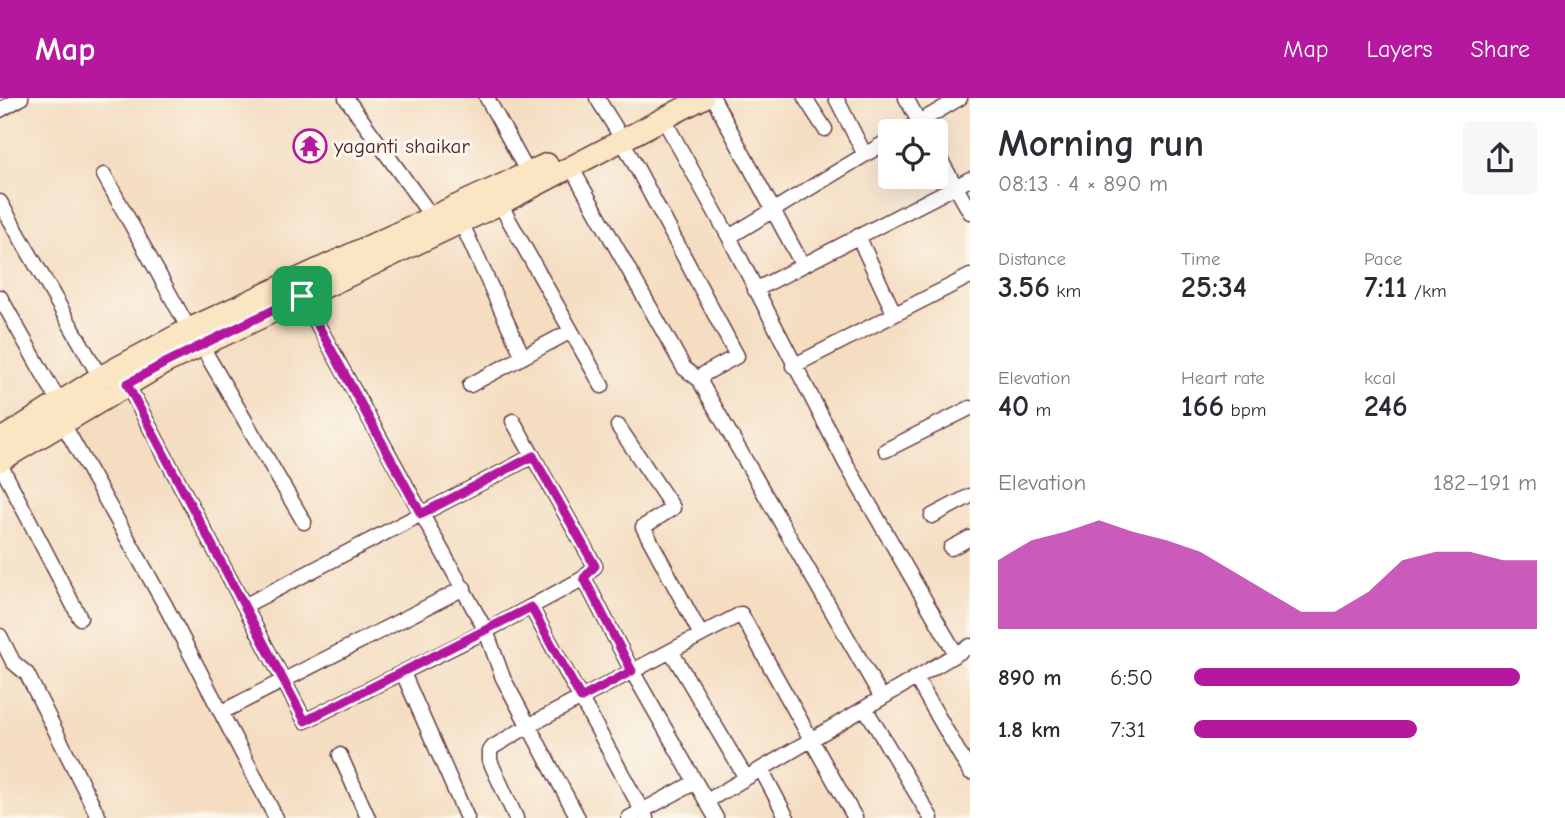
<!DOCTYPE html>
<html lang="en">
<head>
<meta charset="utf-8">
<style>
  body { margin:0; font-family:"Comic Neue",sans-serif; background:#f7f7f7; color:#2b2b33; height:100vh; display:flex; flex-direction:column; font-size:26px; white-space:nowrap }
  * { box-sizing:border-box; margin:0 }
  p { font-size:23px; color:#7c7c81 }
  .icon { flex:none; width:38px; height:38px; fill:none; stroke:currentColor; stroke-width:2; stroke-linecap:round; stroke-linejoin:round }
  .map { position:relative; flex:1; overflow:hidden }
  .sheet { display:flex; flex-direction:column; background:#fff; width:595px }
  .sheet>* { flex:none }
  .fabs { position:absolute; left:878px; top:21px; display:grid; gap:14px }
  .fabs a { display:grid; place-items:center; width:70px; height:70px; border-radius:7px; background:#fff; box-shadow:0 7px 28px #0002; font-size:35px }
  .pin { position:absolute; display:grid; place-items:center; width:60px; height:60px; color:#fff; margin:-30px; border-radius:14px; box-shadow:0 4px 10px #0006 }
  .round { display:grid; place-items:center; flex:none; width:74px; height:74px; border-radius:7px; background:#f7f7f7 }
  .head { display:flex; align-items:center; justify-content:space-between; height:119px; padding:0 28px }
  h1 { font-size:38px; font-weight:600; line-height:52px }
  .metrics { display:grid; grid-template-columns:repeat(3,1fr); gap:10px; height:119px; padding:7px 28px }
  .metrics div { display:grid; align-content:center }
  .metrics b { font-size:30px; font-weight:600 }
  .metrics small { font-size:19px; font-weight:400 }
  .metrics p { font-size:19px }
  .chart { height:196px; padding:14px 28px }
  .chart p { display:flex; justify-content:space-between }
  .chart svg { width:100%; height:126px; margin-top:7px; fill:#b5179e; opacity:.7 }
  ul { padding:0 28px; list-style:none; font-size:23px }
  li { display:grid; grid-template-columns:112px 84px 1fr; align-items:center; height:52px }
  li i { height:18px; border-radius:9px; background:#b5179e }
  header { display:flex; align-items:center; gap:42px; box-sizing:border-box; height:98px; padding:0 35px; background:#b5179e; color:#fff }
  header strong { font-size:33px }
  nav { display:flex; gap:38px; margin-inline-start:auto; font-size:24px }
  main { display:flex; flex:1; min-height:0 }
  .map>svg:first-child { display:block }
  .lines { fill:none; stroke-linecap:round; stroke-linejoin:round }
  .street-casing { stroke:#643c42; stroke-width:17 }
  .secondary-casing { stroke:#643c42; stroke-width:24 }
  .street { stroke:#fff; stroke-width:14 }
  .secondary { stroke:#fbe6c3; stroke-width:21 }
  .route-casing { stroke:#fff; stroke-width:14 }
  .route { stroke:#b5179e; stroke-width:9 }
  .labels { text-anchor:middle; stroke-width:6; stroke-linejoin:round; paint-order:stroke }
  .poi-label { font-size:21px; fill:#4a1f2b; stroke:#fbf7ec; text-anchor:start }
</style>
</head>
<body>
<header>
<strong>Map</strong>
<nav><a>Map</a><a>Layers</a><a>Share</a></nav>
</header>
<main>
<div class="map">
<svg width="970" height="720" viewBox="0 0 970 720">
  <rect width="100%" height="100%" fill="#fbf7ec"/>
  <filter id="ink" filterUnits="userSpaceOnUse"><feTurbulence type="fractalNoise" baseFrequency=".0143" numOctaves="2"/><feDisplacementMap in="SourceGraphic" scale="14" xChannelSelector="R" yChannelSelector="G"/><feConvolveMatrix kernelMatrix="1 2 1 2 8 2 1 2 1" color-interpolation-filters="sRGB"/></filter>
  <filter id="wash" filterUnits="userSpaceOnUse"><feTurbulence type="fractalNoise" baseFrequency=".00686" numOctaves="4" result="noise"/><feDisplacementMap in="SourceGraphic" scale="28" xChannelSelector="R" yChannelSelector="G"/><feGaussianBlur stdDeviation="1.57" result="paint"/><feColorMatrix in="noise" values="0 0 0 0 0 0 0 0 0 0 0 0 0 0 0 0 0 1.4 0 .05"/><feComposite in="paint" operator="in"/></filter>
  <g filter="url(#wash)">
    <rect width="100%" height="100%" fill="#f4ddc1"/>
  </g>
  <g filter="url(#ink)">
    <g class="lines">
      <defs>
        <path id="street" d="M346,0L437,126
          M487,0L528,75
          M597,0L615,29L737,258L704,276L701,283L702,287L882,600
          M713,0L802,166
          M805,0L825,31
          M836,0L865,57
          M906,0L924,33
          M0,12L21,0
          M663,20L729,139L846,366L956,556
          M904,33L960,0
          M936,54L970,114
          M571,69L684,270L701,283
          M104,77L189,231
          M0,104L100,279
          M500,106L602,288
          M461,124L523,259
          M858,138L894,215
          M729,139L891,41
          M755,192L970,81
          M302,198L486,533L503,580L578,720
          M0,199L59,304
          M201,247L304,424
          M793,268L970,178
          M127,286L305,623L486,533L584,480L595,468L513,323
          M470,287L571,233
          M62,324L165,507L276,720
          M618,328L673,410L643,429L701,537
          M886,352L970,310
          M0,366L80,520
          M932,418L970,398
          M951,450L970,440
          M584,480L632,573L716,720
          M246,507L533,358
          M531,509L646,720
          M0,538L13,564L27,576L99,720
          M671,553L746,680
          M403,575L467,720
          M916,580L970,674
          M865,610L931,720
          M222,614L464,490
          M340,657L368,720
          M761,671L787,720
          M707,703L970,548
          M516,720L490,663V653L493,649L528,628L741,516L855,720
          M629,720L688,688L696,686"/>
        <path id="secondary" d="M0,342L100,279L189,231L547,66
          M0,363L165,265L500,106L703,0"/>
      </defs>
      <use href="#street" class="street-casing"/>
      <use href="#secondary" class="secondary-casing"/>
      <use href="#street" class="street"/>
      <use href="#secondary" class="secondary"/>
    </g>
  </g>
  <g class="lines" filter="url(#ink)">
    <defs>
      <path id="route" d="M302,198L421,416L533,358L595,468L584,480L632,573L581,600L531,509L305,623L127,286L165,265Z"/>
    </defs>
    <use href="#route" class="route-casing"/>
    <use href="#route" class="route"/>
  </g>
  <defs>
    <symbol id="temple-ring" viewBox="-11 -11 22 22"><circle r="9.5" fill="#fbf7ec" stroke="#b5179e" stroke-width="1.5"/><path d="M0-6L5-2H3V0L6.5 2.5H4V6H1.5V3h-3V6H-4V2.5H-6.5L-3 0V-2H-5Z" fill="#b5179e"/></symbol>
  </defs>
  <g fill-rule="evenodd">
    <use href="#temple-ring" x="291" y="29" width="38" height="38"/>
  </g>
  <g class="labels">
    <g class="poi-label">
      <text x="334" y="55">yaganti shaikar</text>
    </g>
  </g>
</svg>
<div class="fabs">
<a><svg class="icon" aria-label="locate" viewBox="0 0 24 24"><circle cx="12" cy="12" r="6"/><path d="M12 2v4M12 18v4M2 12h4M18 12h4"/></svg></a>
</div>
<div class="pin" style="left:302px;top:198px;background:#1e9e55"><svg class="icon" aria-label="arrive" viewBox="0 0 24 24"><path d="M6 21V4h12l-3 4 3 4H6"/></svg></div>
</div>
<section class="sheet">
<div class="head"><div><h1>Morning run</h1><p>08:13 · 4 × 890 m</p></div><a class="round"><svg class="icon" aria-label="share" viewBox="0 0 24 24"><path d="M12 15V3M7 8l5-5 5 5M5 13v7h14v-7"/></svg></a></div>
<div class="metrics">
<div><p>Distance</p><b>3.56<small> km</small></b></div>
<div><p>Time</p><b>25:34</b></div>
<div><p>Pace</p><b>7:11<small> /km</small></b></div>
</div>
<div class="metrics">
<div><p>Elevation</p><b>40<small> m</small></b></div>
<div><p>Heart rate</p><b>166<small> bpm</small></b></div>
<div><p>kcal</p><b>246</b></div>
</div>
<div class="chart"><p><span>Elevation</span>182–191 m</p>
<svg viewBox="0 0 160 44" preserveAspectRatio="none"><path d="M0 44V20L10 13L20 10L30 6L40 10L50 13L60 17L70 24L80 31L90 38L100 38L110 31L120 20L130 17L140 17L150 20L160 20V44z"/></svg>
</div>
<ul>
<li><b>890 m</b>6:50<i style="width:95%"></i></li>
<li><b>1.8 km</b>7:31<i style="width:65%"></i></li>
</ul>
</section>
</main>
</body>
</html>
